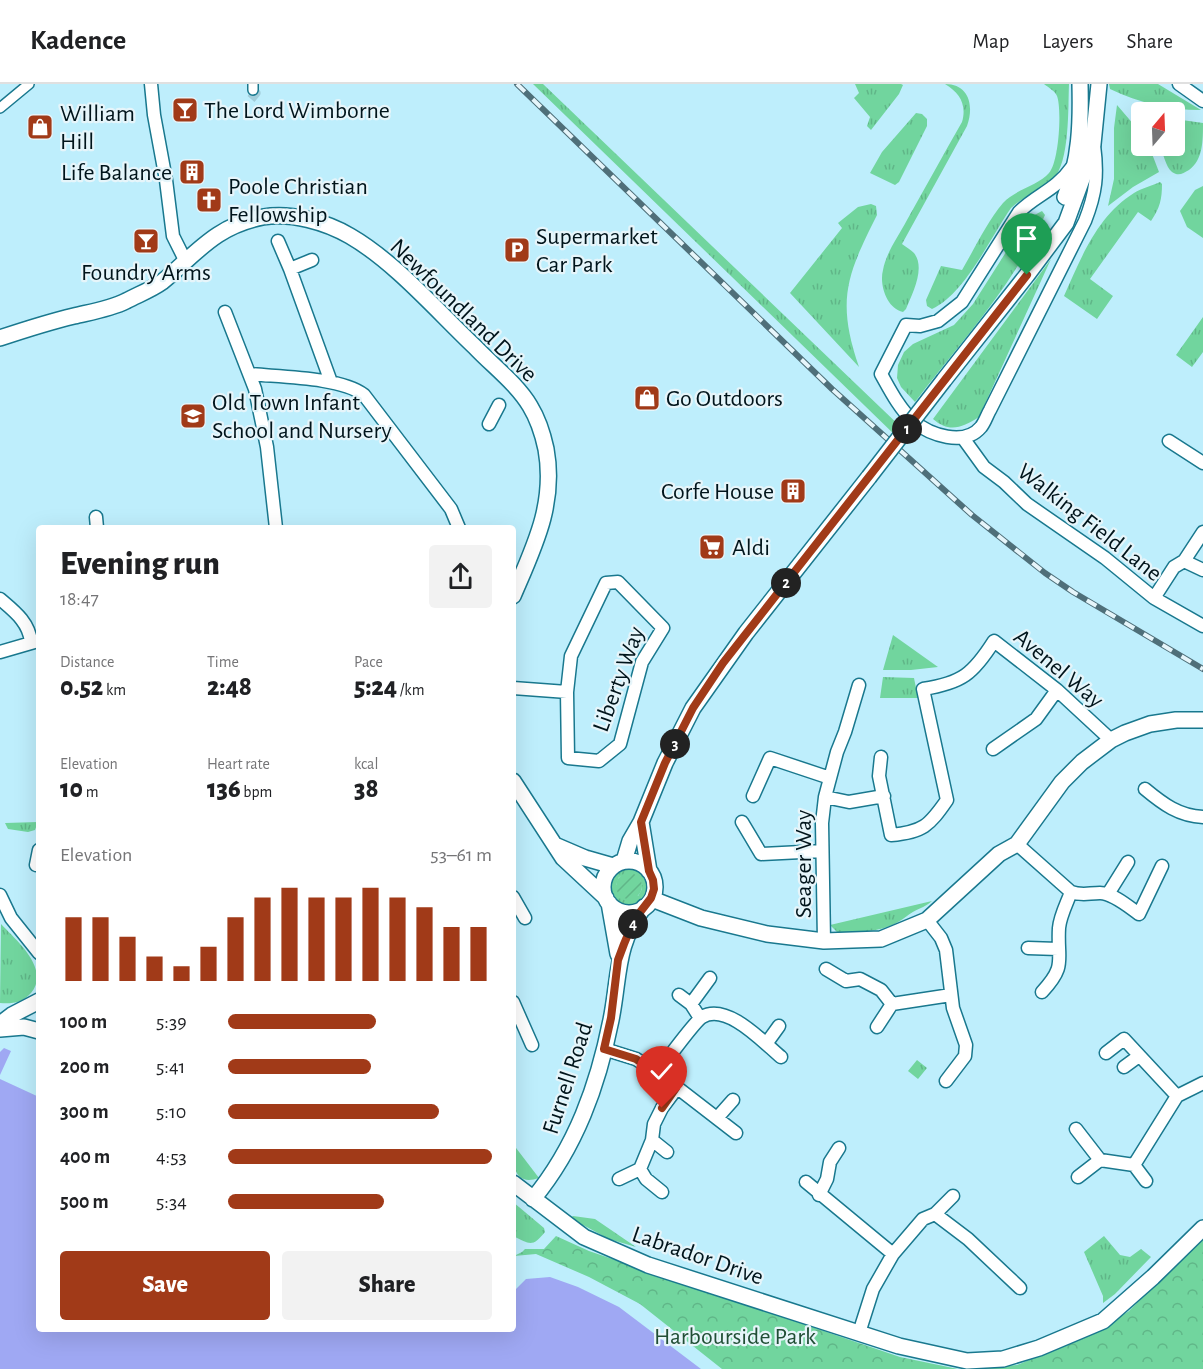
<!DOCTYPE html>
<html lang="en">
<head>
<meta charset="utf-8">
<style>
  body { margin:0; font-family:"Alegreya Sans",sans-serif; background:#f2f2f2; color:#202124; height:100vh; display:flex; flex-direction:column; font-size:22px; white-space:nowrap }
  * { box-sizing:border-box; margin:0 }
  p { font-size:20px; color:#757577 }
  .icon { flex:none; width:33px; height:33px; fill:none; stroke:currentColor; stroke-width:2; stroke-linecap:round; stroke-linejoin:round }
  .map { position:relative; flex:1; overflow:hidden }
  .side { position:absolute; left:36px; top:441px; width:480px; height:807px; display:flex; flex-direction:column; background:#fff; border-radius:6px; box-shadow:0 6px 24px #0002 }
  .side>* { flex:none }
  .needle { width:39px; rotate:19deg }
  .tools { position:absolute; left:1131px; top:18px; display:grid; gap:12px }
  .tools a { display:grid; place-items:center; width:54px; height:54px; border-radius:6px; background:#fff; box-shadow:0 6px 24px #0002; font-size:30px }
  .pin { position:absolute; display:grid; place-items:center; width:51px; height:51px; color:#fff; margin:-62px -26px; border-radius:50% 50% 50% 0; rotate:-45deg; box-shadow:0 0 6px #0007 }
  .pin .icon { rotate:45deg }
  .km { position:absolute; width:30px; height:30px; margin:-15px; border-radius:50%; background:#222; color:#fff; font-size:16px; line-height:30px; text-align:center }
  .round { display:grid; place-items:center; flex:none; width:63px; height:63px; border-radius:6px; background:#f2f2f2 }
  .overview { display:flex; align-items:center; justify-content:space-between; height:102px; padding:0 24px }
  h1 { font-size:33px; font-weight:800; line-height:45px }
  .figures { display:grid; grid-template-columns:repeat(3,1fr); gap:9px; height:102px; padding:6px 24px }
  .figures div { display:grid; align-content:center }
  .figures b { font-size:26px; font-weight:800 }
  .figures small { font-size:16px; font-weight:400 }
  .figures p { font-size:16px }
  .chart { height:168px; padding:12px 24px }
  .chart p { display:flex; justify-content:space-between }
  .chart svg { width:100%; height:108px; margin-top:6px; stroke:#a13a18; stroke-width:6 }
  .primary-button { display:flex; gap:12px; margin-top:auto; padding:12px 24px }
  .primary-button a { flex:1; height:69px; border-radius:6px; background:#a13a18; color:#fff; font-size:24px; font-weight:800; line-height:69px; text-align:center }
  .primary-button a+a { background:#f2f2f2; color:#202124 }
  ul { padding:0 24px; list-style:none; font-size:20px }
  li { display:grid; grid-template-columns:96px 72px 1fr; align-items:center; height:45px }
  li i { height:15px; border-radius:8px; background:#a13a18 }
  header { display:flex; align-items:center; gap:36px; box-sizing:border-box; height:84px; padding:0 30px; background:#fff; border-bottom:2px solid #e0e0e0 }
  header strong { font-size:28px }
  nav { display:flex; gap:33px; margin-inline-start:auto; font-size:21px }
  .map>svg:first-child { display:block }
  .grass { fill:url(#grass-tufts); fill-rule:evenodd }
  .forest { fill:url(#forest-crowns) }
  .garden { fill:url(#garden-furrows) }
  .water { fill:#9fa8f3 }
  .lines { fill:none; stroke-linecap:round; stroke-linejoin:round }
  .pedestrian-tunnel { stroke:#a2cdda; stroke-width:9; stroke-dasharray:9 4.5; stroke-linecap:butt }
  .pedestrian-casing { stroke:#19788e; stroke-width:12 }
  .minor-casing { stroke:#19788e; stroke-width:15 }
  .tertiary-casing { stroke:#19788e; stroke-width:18 }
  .pedestrian { stroke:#fff; stroke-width:9 }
  .minor { stroke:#fff; stroke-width:12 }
  .tertiary { stroke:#fff; stroke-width:15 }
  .rail-casing { stroke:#4f6f79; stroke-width:6 }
  .rail { stroke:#e6f5fa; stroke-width:4; stroke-dasharray:11; stroke-linecap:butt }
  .tertiary-bridge-casing { stroke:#19788e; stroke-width:18; stroke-linecap:butt }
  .tertiary-bridge { stroke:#fff; stroke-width:15 }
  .route-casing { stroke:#fff; stroke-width:12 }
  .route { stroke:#a13a18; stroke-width:8 }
  .labels { text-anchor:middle; stroke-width:4.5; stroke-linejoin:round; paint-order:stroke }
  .poi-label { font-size:24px; fill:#00141b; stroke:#e6f5fa; text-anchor:start }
  .street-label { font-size:24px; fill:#00141b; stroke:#e6f5fa }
  .park-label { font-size:24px; fill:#204e35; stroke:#e6f5fa }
</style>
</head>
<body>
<header>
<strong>Kadence</strong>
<nav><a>Map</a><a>Layers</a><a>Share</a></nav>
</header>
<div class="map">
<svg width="1203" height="1285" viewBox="0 0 1203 1285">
  <defs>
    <pattern id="grass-tufts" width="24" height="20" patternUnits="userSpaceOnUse" patternTransform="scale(1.5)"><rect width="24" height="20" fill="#71d59e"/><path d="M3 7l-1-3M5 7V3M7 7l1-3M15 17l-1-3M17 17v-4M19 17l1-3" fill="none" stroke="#60b688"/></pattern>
    <pattern id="forest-crowns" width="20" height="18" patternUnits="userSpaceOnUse" patternTransform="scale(1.5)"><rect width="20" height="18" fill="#71d59e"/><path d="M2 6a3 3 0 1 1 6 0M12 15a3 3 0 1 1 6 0" fill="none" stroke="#60b688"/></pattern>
    <pattern id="garden-furrows" width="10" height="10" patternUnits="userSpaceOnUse" patternTransform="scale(1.5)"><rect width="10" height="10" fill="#71d59e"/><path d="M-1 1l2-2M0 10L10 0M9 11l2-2" fill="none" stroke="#60b688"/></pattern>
  </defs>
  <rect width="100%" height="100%" fill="#beeefc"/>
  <path class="grass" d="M533,0H543L905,347L899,355Z
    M855,0H901L903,1L899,10L871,46L867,42L870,33L854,14L859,9Z
    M945,0C970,0 974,23 967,42L902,160C906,163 911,166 914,169C926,184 912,210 906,225L903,228C887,225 879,201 883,186C886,169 899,151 907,136C925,104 943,71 962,38C967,21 960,9 945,0Z
    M1044,0H1069C1068,23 1070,79 1053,95C1040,107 1024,112 1011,124C990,154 965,210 932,225L927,222L926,216L941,182L962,186C975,164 987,138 1003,119C1016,105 1039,101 1049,89C1059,78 1062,25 1057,12C1055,7 1049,4 1044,0Z
    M1109,0H1158L1201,26C1168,26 1140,19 1110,5Z
    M1117,21L1141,49L1142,62H1149L1159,88L1133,103L1108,122L1114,95V44Z
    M916,29L922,30L927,35V42L899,98L895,101L870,89L882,68Z
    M1175,35L1203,39C1203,57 1203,76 1189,86C1183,89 1179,93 1172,88C1165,82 1164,69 1159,62H1174Z
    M1160,98L1162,100C1162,115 1160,124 1151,137L1138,128L1090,195L1113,212L1097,235L1064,212C1081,174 1097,132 1134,109C1142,104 1151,102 1160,98Z
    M1203,102V154L1187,143L1180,127L1195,106Z
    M871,120L876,122L877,131C847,191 836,216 859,283L790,209L842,144L838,139L858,123Z
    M1042,127L1045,131C1015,200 960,259 915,318L901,303L897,294L898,281L904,268L913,260L954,241L973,220L1027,135Z
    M1051,175L979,333C962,344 949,349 933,335Z
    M1203,233V268L1192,283L1176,271Z
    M893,551L938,583L911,586H883Z
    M883,593L914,594L918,614H880Z
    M38,738L35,746L28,748L8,745L5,739Z
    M627,783C653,786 656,815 631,822C605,819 602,790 627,783ZM632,790L641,797L642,805L638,812L616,801L619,793Z
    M932,817C925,824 915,825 907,832C887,848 864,848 838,849L830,841Z
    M1,840C16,856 51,885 31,909C22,919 12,920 0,919Z
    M917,976L927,984L918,995L908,987Z
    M513,1060L539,1094C512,1103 513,1078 513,1060Z
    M513,1118L544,1144L545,1148C532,1164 530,1160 513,1152Z
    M573,1132L595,1135L636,1163L609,1155L583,1141L579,1142L569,1135Z
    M1104,1152L1120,1171L1130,1173L1141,1165L1151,1173L1115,1210L1103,1219V1212L1084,1168Z"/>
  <path class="forest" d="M1203,1151V1285H974L1017,1281L1089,1252L1129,1227Z
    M556,1152L589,1167L900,1273L958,1285H722L640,1220L589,1193L536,1170L514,1172L522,1168L525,1165H544Z"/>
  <path class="garden" d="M616 802a13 13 0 1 1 26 0a13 13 0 1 1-26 0Z"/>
  <path class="water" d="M4,964L11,967L0,991V968Z
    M0,995L39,1013V1245H513V1208L526,1195L550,1193L578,1203L619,1223L701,1285H0Z"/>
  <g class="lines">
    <path class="pedestrian-tunnel" d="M251,15L256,9L253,6"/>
    <defs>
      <path id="pedestrian" d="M253,0V6
        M0,24L29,0"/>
      <path id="minor" d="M151,0L154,31L166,96L173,152L185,176
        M1179,0L1203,17
        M1072,83C1055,107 1037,110 1019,128L962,218L938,237L920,242L906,241L881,290C890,306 899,324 913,337C930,351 964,363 981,343C985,338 987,331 990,326L1085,137C1096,109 1098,91 1094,61
        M278,157L290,185L331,298
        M290,185L312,176
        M225,228L255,305L267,363L276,444
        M250,290C279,293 341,293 364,311L451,425L459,444
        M489,340L499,321
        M963,354L984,383L1004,398L1027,420L1105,474L1154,514L1203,542
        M1169,357L1203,379
        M96,433L97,444
        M1184,477L1203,486
        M618,498L663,544L642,578L620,660L599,677L568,674L567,608L571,572L606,499Z
        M1154,514L1174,483L1184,477L1203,448
        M0,515C14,527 29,538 31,558
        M0,568L38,557
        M513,604L567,608
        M993,665L1036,635L1057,606
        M881,673L879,692L891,751C923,748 929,742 947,716L923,605C962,599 973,590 994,557L1057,606L1111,656
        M1145,705C1163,720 1179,732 1203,733
        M753,712L770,674L830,694
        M825,713L849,718L884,712
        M742,738L761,770L822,767
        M1017,760L1071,808C1067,819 1060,832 1059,844C1057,877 1067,881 1042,908
        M36,781L39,766
        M1071,808C1082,812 1089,809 1100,809C1113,809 1129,823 1139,830L1162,782
        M1108,810L1128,778
        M0,811L11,834L39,869
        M513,813L525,834
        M927,836L941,854L946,866L953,924L966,961L965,972L946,997
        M824,857L822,739L825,713L837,668L845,648L859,601
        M1028,864L1058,865
        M826,885L846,897L860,895L881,906L892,920
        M679,911L691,920
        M513,918L532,961
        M700,934L691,920L710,894
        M877,943L892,920L951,911
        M766,960L779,942
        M604,965L636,975L657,988L736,1049
        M1106,969L1124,955L1177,1012
        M1124,983L1139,972
        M657,988C666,978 693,939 702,933C727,918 764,959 781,973
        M717,1034L733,1016
        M1076,1045L1100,1076L1134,1081L1177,1012L1203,999
        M652,1056L667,1068
        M1134,1081L1146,1097
        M1078,1093L1100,1076
        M619,1095L640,1085
        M806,1098L893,1170
        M662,1108L646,1095L640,1085L652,1056L654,1040L662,1024L677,1004
        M819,1111L827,1095L830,1078L839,1064
        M935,1130L968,1155L1020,1204
        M859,1249L873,1205L893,1170L923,1135L935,1130L953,1112"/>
      <path id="tertiary" d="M1065,113C1080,76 1081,39 1080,0
        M0,254C24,246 49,238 74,232C91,228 110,225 126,217C137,211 151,206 162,198C196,170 215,142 263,133C291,128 326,138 350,152C395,178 437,227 475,263C493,282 517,300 530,322C538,335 543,351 546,365C556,420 534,463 513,512
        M944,296L1027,191L1066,139L1085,87L1093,60L1099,0
        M513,697L563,774L606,814
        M641,738L649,787
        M557,762L585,774L613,782
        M624,777L630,757L641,738L665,679L693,624L746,549L869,393
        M603 803a26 26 0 1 1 52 0a26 26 0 1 1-52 0Z
        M652,815L701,834L767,850L824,857L881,855L927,836L999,770L1017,760L1062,698L1082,678L1111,656L1125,649L1150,640L1176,636H1203
        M609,819L618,870
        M0,940L12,931L39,917
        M0,945L24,943L39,947
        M513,1099L584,1153L648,1181L899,1262L967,1277L1003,1275L1039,1264L1103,1237L1153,1193L1203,1144
        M533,1115C576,1063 598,1001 611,936C620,891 615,861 644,823"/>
    </defs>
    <use href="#pedestrian" class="pedestrian-casing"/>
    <use href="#minor" class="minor-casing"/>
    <use href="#tertiary" class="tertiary-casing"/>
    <use href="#pedestrian" class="pedestrian"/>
    <use href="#minor" class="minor"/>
    <use href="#tertiary" class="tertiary"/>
    <defs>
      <path id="rail" d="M517,0L832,305L972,431L1045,489L1073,508L1203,585"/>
    </defs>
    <use href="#rail" class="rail-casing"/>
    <use href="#rail" class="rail"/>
    <defs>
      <path id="tertiary-bridge" d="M869,393L944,296"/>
    </defs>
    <use href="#tertiary-bridge" class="tertiary-bridge-casing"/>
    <use href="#tertiary-bridge" class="tertiary-bridge"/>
  </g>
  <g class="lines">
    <defs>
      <path id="route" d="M662,1024L676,1004L636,975L604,965L611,934L618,876L624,860L634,836L651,814L654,805L653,796L649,787L641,738L665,679L693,624L723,579L1027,191"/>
    </defs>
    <use href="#route" class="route-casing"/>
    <use href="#route" class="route"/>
  </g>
  <defs>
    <symbol id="bar-square" viewBox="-11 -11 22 22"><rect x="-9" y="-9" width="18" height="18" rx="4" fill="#a13a18" stroke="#e6f5fa"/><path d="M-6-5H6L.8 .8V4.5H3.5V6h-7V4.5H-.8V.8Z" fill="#fff"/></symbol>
    <symbol id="shop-square" viewBox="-11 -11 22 22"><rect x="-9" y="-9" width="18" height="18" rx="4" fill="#a13a18" stroke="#e6f5fa"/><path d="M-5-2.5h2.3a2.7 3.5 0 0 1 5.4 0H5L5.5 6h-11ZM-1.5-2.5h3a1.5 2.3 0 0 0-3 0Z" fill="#fff"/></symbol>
    <symbol id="building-square" viewBox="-11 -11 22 22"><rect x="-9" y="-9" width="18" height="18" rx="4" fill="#a13a18" stroke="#e6f5fa"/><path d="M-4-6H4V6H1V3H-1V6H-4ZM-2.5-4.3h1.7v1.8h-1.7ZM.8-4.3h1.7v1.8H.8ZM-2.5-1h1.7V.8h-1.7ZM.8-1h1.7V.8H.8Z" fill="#fff"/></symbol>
    <symbol id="church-square" viewBox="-11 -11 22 22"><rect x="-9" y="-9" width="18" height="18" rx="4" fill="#a13a18" stroke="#e6f5fa"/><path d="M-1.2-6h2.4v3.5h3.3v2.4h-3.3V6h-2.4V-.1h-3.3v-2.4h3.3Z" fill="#fff"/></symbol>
    <symbol id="parking-square" viewBox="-11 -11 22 22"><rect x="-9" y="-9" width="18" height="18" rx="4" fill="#a13a18" stroke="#e6f5fa"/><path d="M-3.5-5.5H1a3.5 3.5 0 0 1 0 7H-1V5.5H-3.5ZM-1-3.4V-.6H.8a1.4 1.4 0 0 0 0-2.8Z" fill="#fff"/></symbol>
    <symbol id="school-square" viewBox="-11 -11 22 22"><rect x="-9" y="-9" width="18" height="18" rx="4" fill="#a13a18" stroke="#e6f5fa"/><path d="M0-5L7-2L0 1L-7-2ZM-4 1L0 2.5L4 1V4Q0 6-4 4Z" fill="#fff"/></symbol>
    <symbol id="supermarket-square" viewBox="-11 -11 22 22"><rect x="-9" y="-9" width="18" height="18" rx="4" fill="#a13a18" stroke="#e6f5fa"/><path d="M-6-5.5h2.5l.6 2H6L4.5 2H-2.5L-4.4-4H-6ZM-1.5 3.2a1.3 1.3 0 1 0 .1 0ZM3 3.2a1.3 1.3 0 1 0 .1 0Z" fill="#fff"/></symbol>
  </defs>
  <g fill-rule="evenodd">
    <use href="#bar-square" x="170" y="11" width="30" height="30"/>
    <use href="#shop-square" x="25" y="28" width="30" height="30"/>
    <use href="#building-square" x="177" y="73" width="30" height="30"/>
    <use href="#church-square" x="194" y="101" width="30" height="30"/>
    <use href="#bar-square" x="131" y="142" width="30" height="30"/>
    <use href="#parking-square" x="502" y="151" width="30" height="30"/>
    <use href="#shop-square" x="632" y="299" width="30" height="30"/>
    <use href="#school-square" x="178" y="317" width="30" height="30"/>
    <use href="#building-square" x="778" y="392" width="30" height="30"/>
    <use href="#supermarket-square" x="697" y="448" width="30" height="30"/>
  </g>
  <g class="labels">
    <g class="poi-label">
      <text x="204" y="34">The Lord Wimborne</text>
      <text x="60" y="37">William<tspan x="60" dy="28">Hill</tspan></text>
      <text x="172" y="96" text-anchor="end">Life Balance</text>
      <text x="228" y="110">Poole Christian<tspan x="228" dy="28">Fellowship</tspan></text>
      <text x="536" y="160">Supermarket<tspan x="536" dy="28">Car Park</tspan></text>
      <text x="146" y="196" text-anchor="middle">Foundry Arms</text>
      <text x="666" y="322">Go Outdoors</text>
      <text x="212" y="326">Old Town Infant<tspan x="212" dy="28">School and Nursery</tspan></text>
      <text x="774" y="415" text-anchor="end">Corfe House</text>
      <text x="732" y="471">Aldi</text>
    </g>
    <g class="street-label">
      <text transform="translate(464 226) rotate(44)" y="8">Newfoundland Drive</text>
      <text transform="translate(1090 438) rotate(38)" y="8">Walking Field Lane</text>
      <text transform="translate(1059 584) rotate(40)" y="8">Avenel Way</text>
      <text transform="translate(618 595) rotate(-70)" y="8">Liberty Way</text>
      <text transform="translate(803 780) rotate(-90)" y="8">Seager Way</text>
      <text transform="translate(567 994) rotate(-72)" y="8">Furnell Road</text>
      <text transform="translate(698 1171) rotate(19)" y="8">Labrador Drive</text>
    </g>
    <g class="park-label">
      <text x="735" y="1260">Harbourside Park</text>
    </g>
  </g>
</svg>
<div class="tools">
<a><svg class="needle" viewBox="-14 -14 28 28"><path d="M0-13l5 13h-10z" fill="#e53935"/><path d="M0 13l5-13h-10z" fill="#757577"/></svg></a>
</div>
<div class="pin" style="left:1027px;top:191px;background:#1e9e55"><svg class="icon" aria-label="arrive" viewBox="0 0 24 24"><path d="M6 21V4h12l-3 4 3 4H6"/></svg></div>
<div class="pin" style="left:662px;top:1024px;background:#d93025"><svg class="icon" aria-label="check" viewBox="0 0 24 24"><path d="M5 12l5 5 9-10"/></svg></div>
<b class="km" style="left:907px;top:345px">1</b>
<b class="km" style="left:786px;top:499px">2</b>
<b class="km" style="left:675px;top:660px">3</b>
<b class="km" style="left:633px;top:840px">4</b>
<section class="side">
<div class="overview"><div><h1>Evening run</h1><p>18:47</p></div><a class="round"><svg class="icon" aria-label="share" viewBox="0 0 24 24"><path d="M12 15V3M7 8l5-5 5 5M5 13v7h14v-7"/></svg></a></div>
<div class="figures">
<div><p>Distance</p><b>0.52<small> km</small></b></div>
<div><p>Time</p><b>2:48</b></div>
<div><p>Pace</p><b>5:24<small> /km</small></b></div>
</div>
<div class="figures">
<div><p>Elevation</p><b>10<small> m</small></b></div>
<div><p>Heart rate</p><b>136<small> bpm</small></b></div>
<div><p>kcal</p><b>38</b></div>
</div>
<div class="chart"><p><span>Elevation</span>53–61 m</p>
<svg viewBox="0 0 160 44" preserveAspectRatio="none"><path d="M5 44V18M15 44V18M25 44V26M35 44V34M45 44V38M55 44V30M65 44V18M75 44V10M85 44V6M95 44V10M105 44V10M115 44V6M125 44V10M135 44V14M145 44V22M155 44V22"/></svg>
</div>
<ul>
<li><b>100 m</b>5:39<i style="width:56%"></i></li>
<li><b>200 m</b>5:41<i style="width:54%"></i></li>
<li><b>300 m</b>5:10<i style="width:80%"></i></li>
<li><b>400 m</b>4:53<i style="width:100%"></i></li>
<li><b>500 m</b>5:34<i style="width:59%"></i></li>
</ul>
<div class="primary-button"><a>Save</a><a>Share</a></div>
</section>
</div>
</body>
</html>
